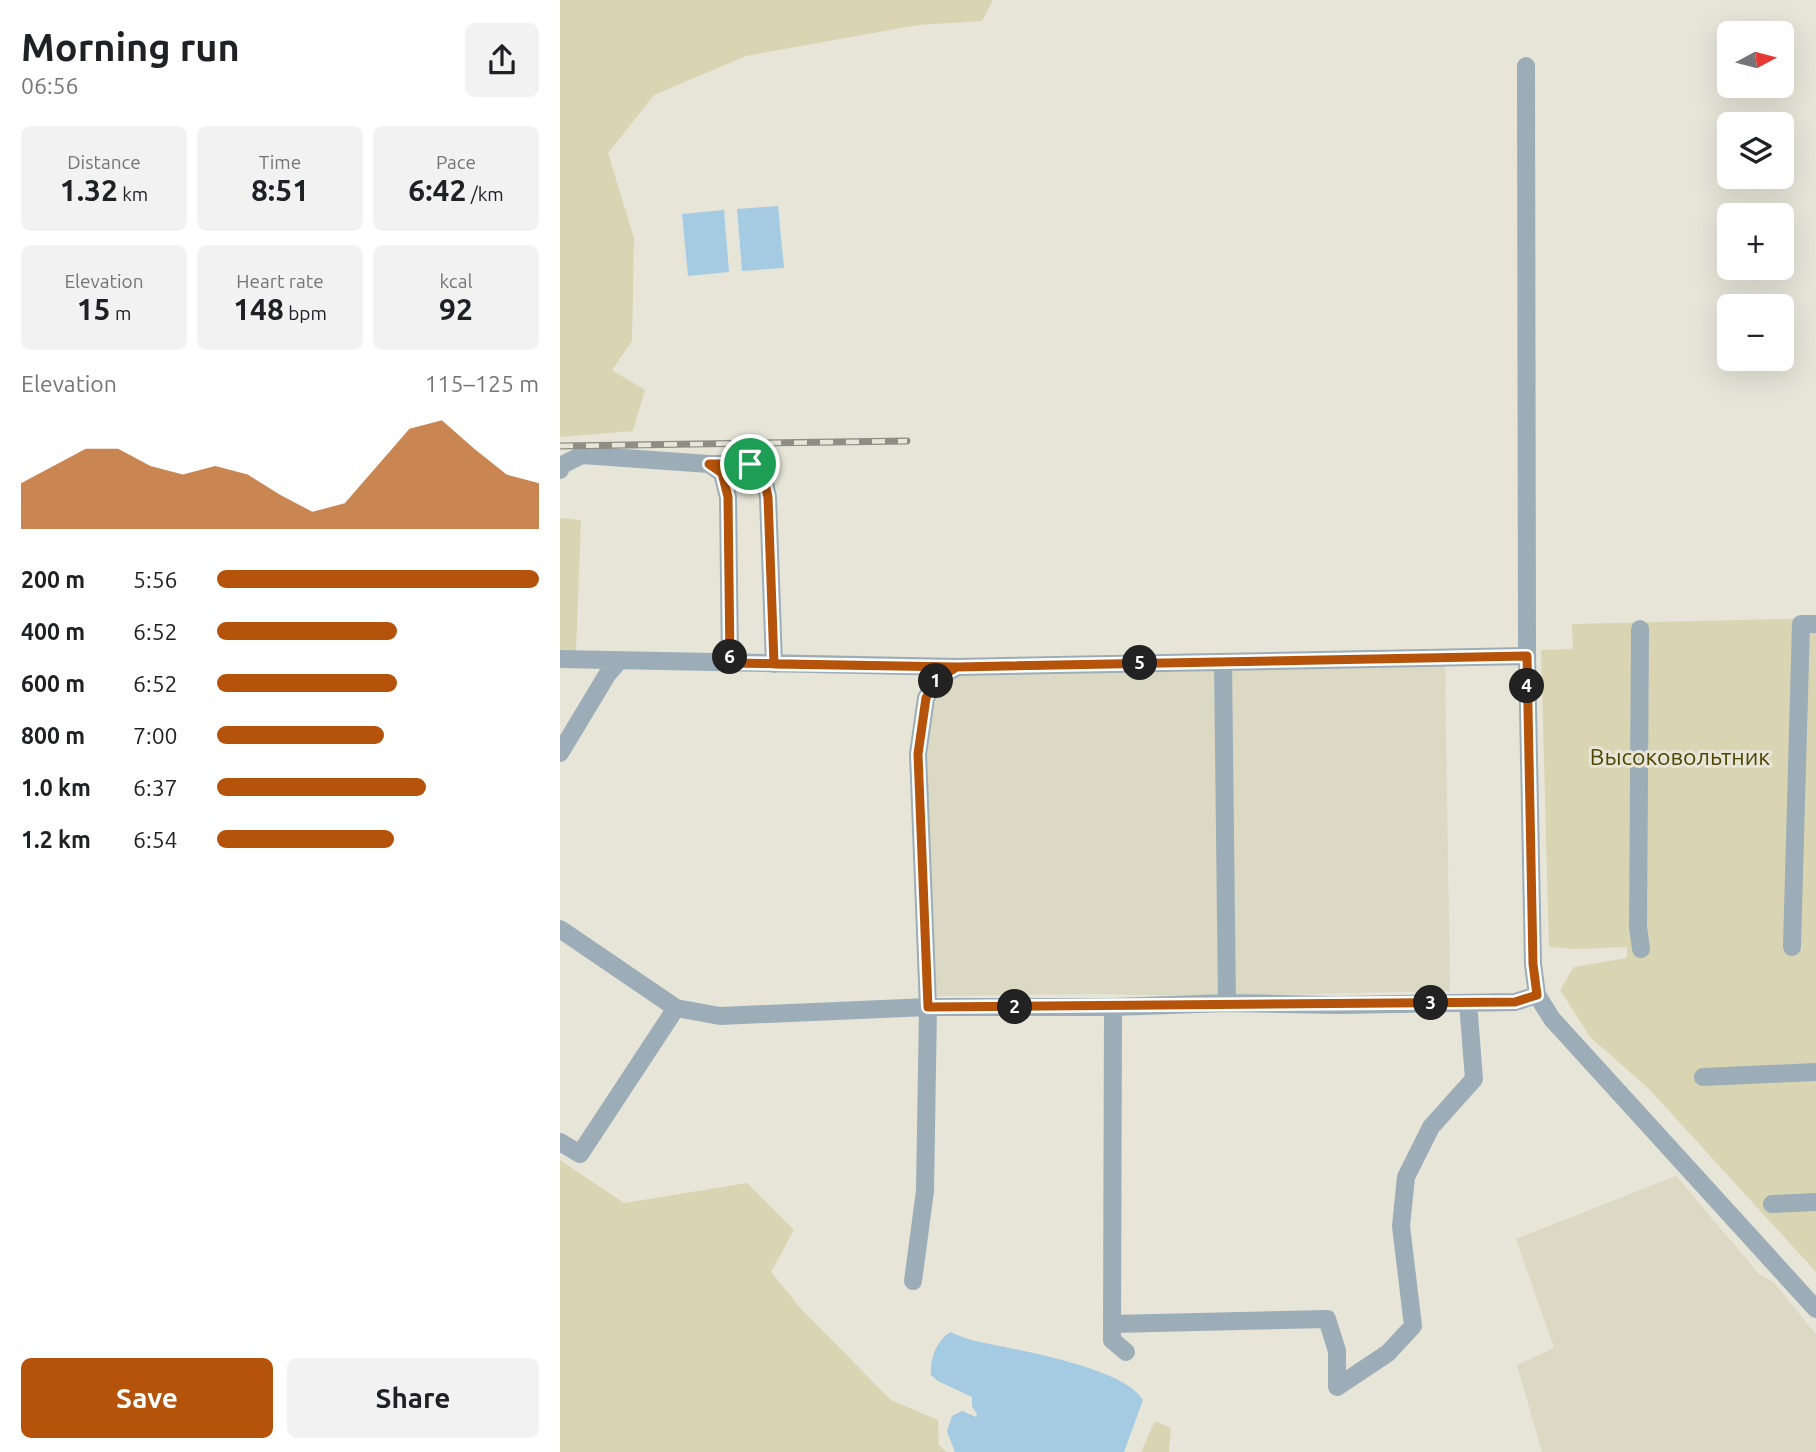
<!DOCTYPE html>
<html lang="en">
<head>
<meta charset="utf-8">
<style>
  body { margin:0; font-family:Ubuntu,sans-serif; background:#f2f2f2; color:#202124; height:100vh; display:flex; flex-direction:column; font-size:26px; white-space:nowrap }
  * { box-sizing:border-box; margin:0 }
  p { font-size:23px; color:#757577 }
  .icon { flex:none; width:38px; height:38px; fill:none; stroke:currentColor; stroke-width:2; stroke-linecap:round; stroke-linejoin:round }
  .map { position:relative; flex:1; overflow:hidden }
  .panel { display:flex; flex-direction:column; background:#fff; width:560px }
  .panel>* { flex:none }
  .needle { width:46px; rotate:83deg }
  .controls { position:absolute; left:1157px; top:21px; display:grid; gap:14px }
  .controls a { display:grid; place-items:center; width:77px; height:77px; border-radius:10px; background:#fff; box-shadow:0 7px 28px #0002; font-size:35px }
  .pin { position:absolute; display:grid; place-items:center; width:60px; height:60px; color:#fff; margin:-30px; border:4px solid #fff; border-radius:50%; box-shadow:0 2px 7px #0007 }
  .km { position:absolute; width:35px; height:35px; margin:-18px; border-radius:50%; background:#222; color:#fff; font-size:19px; line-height:35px; text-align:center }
  .round { display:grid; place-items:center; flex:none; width:74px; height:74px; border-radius:10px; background:#f2f2f2 }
  .headline { display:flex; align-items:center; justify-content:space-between; height:119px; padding:0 21px }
  h1 { font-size:38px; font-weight:600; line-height:52px }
  .metrics { display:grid; grid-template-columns:repeat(3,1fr); gap:10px; height:119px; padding:7px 21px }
  .metrics div { display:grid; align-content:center; border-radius:10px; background:#f2f2f2; text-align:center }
  .metrics b { font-size:30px; font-weight:600 }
  .metrics small { font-size:19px; font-weight:400 }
  .metrics p { font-size:19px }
  .chart { height:196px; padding:14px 21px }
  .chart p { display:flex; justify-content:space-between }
  .chart svg { width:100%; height:126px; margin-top:7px; fill:#b45309; opacity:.7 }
  .primary-button { display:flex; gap:14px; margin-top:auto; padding:14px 21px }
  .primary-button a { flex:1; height:80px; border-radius:10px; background:#b45309; color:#fff; font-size:28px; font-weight:600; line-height:80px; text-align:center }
  .primary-button a+a { background:#f2f2f2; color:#202124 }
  ul { padding:0 21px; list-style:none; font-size:23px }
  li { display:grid; grid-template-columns:112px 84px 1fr; align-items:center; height:52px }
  li i { height:18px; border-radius:9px; background:#b45309 }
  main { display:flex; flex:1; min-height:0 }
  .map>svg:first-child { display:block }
  .built { fill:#dbd8c4 }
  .green { fill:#d9d5b3 }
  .water { fill:#a4cbe1 }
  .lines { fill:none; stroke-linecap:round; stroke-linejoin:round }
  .minor { stroke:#9cadb7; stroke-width:18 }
  .rail-casing { stroke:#8f8e84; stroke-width:7 }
  .rail { stroke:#e6e5d8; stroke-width:4.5; stroke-dasharray:13; stroke-linecap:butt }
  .route-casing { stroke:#fff; stroke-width:14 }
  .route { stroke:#b45309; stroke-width:9 }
  .labels { text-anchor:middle; stroke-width:6; stroke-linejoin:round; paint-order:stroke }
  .park-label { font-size:23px; fill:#4e4600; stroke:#e6e5d8 }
</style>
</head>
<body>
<main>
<section class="panel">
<div class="headline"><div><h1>Morning run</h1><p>06:56</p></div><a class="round"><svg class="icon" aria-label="share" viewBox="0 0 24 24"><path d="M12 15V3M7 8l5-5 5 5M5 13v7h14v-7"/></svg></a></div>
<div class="metrics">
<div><p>Distance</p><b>1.32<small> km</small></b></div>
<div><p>Time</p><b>8:51</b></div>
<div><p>Pace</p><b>6:42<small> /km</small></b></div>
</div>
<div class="metrics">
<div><p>Elevation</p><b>15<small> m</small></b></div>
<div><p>Heart rate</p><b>148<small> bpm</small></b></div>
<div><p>kcal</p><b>92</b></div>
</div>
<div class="chart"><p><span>Elevation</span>115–125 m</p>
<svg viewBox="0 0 160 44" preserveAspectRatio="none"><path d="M0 44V28L10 22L20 16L30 16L40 22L50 25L60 22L70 25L80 32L90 38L100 35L110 22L120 9L130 6L140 16L150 25L160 28V44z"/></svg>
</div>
<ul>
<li><b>200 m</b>5:56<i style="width:100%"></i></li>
<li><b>400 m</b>6:52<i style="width:56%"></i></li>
<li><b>600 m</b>6:52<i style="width:56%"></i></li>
<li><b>800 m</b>7:00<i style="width:52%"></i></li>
<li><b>1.0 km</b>6:37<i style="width:65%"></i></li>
<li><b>1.2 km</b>6:54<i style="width:55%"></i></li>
</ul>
<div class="primary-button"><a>Save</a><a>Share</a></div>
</section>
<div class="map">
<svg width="1256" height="1452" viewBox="0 0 1256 1452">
  <rect width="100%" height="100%" fill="#e6e5d8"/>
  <path class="built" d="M885,666L890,991L654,996L526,994L371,996L367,745L376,692L402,673Z
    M1116,1176L1199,1274L1214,1283L1256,1334V1452H982L957,1365L994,1348L956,1239Z"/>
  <path class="green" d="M0,0H433L422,21L358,25L186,56L94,95L48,153L74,238L72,341L52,370L85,390L73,431L0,437Z
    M0,518L21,520L16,652H0Z
    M1256,618V1272L1089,1089L1030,1037L1000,990L1014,967L1067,958V947L1015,949L989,947L981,650L1013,649L1012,624Z
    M0,1160L64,1203L187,1183L234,1230L211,1272L242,1310L331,1400L378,1420L379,1445L387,1452H0Z
    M595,1421L611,1428L609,1452H581Z"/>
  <path class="water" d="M218,206L224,268L182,271L177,209Z
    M164,210L169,272L128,276L122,214Z
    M390,1332C398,1335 407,1339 415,1341C452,1349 564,1367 583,1400L564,1452H395L387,1431L392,1416L402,1411L416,1417L417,1414L412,1406V1397L378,1381L371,1375C370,1358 376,1342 390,1332Z"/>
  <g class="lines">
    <path class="minor" d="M966,66L967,656L973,964L977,995L992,1019L1256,1309
      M149,464H190L203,475L208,497L214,664
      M0,470L2,465L22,455L149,464L162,473L168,497L170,663
      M1080,629L1078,927L1081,949
      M0,659L397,667L967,656
      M663,662L667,1003
      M0,753L47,675L59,661
      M0,929L116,1008L160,1016L368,1007H553L667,1003L777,1005L955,1002L977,995
      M1232,947L1241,624H1256
      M553,1007L552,1340L566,1352
      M1143,1077L1256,1072
      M0,1142L20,1154L116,1008
      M1212,1204L1256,1202
      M353,1281L365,1191L368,1007L358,754L366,698L377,679L397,667
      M552,1324L767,1319L777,1351V1387L828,1353L853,1326L841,1226L846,1177L871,1127L914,1079L908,1003"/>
    <defs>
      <path id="rail" d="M0,446L347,441"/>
    </defs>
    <use href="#rail" class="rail-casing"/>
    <use href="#rail" class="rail"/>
  </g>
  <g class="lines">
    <defs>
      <path id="route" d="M190,464L203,475L208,497L214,664L397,667L377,679L366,698L358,754L368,1007L955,1002L977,995L973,964L967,656L397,667C321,666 246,664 170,663L168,497L162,473L149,464H190"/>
    </defs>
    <use href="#route" class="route-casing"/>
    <use href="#route" class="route"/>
  </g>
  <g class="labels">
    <g class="park-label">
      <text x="1120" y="765">Высоковольтник</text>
    </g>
  </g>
</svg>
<div class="controls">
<a><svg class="needle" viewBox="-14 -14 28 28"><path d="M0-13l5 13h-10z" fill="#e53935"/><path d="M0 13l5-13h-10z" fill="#757577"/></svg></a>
<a><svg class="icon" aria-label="layers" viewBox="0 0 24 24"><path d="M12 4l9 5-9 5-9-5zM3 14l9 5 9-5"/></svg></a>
<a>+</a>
<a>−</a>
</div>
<div class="pin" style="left:190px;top:464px;background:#1e9e55"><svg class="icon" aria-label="arrive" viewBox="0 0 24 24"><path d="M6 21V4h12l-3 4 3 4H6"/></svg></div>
<b class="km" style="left:376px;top:681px">1</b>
<b class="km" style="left:455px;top:1007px">2</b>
<b class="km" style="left:871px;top:1003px">3</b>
<b class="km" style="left:967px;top:686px">4</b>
<b class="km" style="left:580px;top:663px">5</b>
<b class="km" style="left:170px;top:657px">6</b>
</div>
</main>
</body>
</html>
